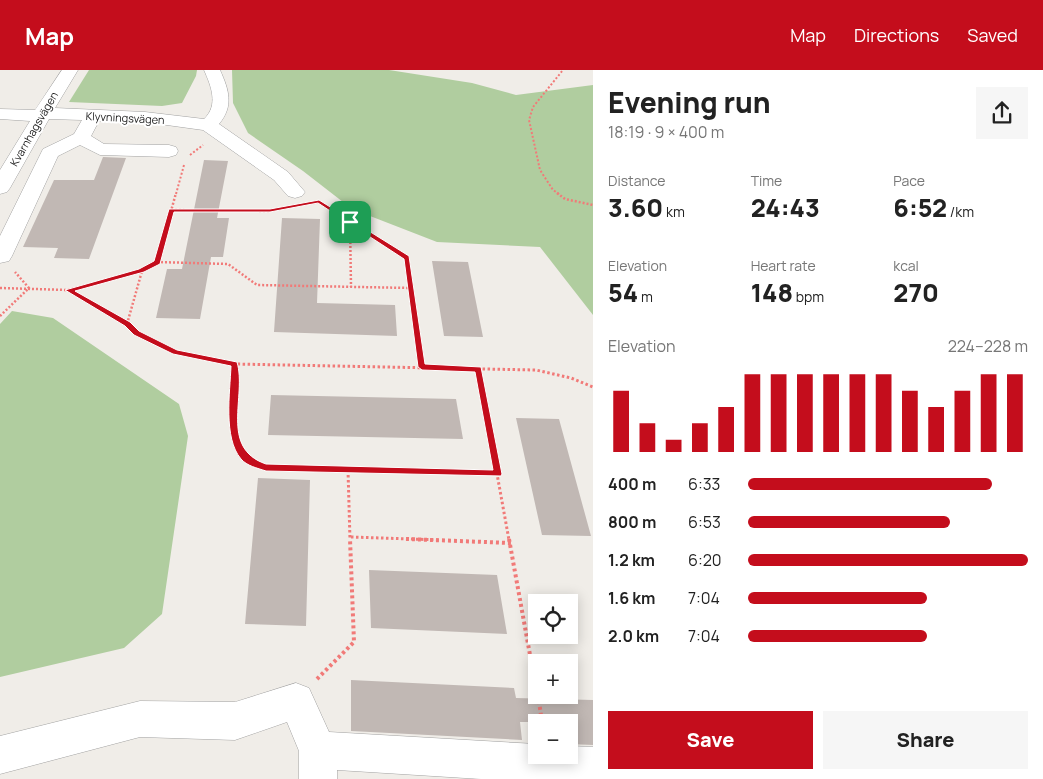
<!DOCTYPE html>
<html lang="en">
<head>
<meta charset="utf-8">
<style>
  body { margin:0; font-family:Manrope,sans-serif; background:#f6f6f6; color:#222; height:100vh; display:flex; flex-direction:column; font-size:19px; white-space:nowrap }
  * { box-sizing:border-box; margin:0 }
  p { font-size:16px; color:#767676 }
  .icon { flex:none; width:28px; height:28px; fill:none; stroke:currentColor; stroke-width:2; stroke-linecap:round; stroke-linejoin:round }
  .map { position:relative; flex:1; overflow:hidden }
  .sheet { display:flex; flex-direction:column; background:#fff; width:450px }
  .sheet>* { flex:none }
  .fabs { position:absolute; left:528px; top:524px; display:grid; gap:10px }
  .fabs a { display:grid; place-items:center; width:50px; height:50px; border-radius:0px; background:#fff; box-shadow:0 2px 12px #0003; font-size:25px }
  .pin { position:absolute; display:grid; place-items:center; width:42px; height:42px; color:#fff; margin:-21px; border-radius:10px; box-shadow:0 2px 8px #0006 }
  .round { display:grid; place-items:center; flex:none; width:52px; height:52px; border-radius:0px; background:#f6f6f6 }
  .headline { display:flex; align-items:center; justify-content:space-between; height:85px; padding:0 15px }
  h1 { font-size:28px; font-weight:800; line-height:38px }
  .metrics { display:grid; grid-template-columns:repeat(3,1fr); gap:8px; height:85px; padding:5px 15px }
  .metrics div { display:grid; align-content:center }
  .metrics b { font-size:25px; font-weight:800 }
  .metrics small { font-size:14px; font-weight:400 }
  .metrics p { font-size:14px }
  .chart { height:140px; padding:10px 15px }
  .chart p { display:flex; justify-content:space-between }
  .chart svg { width:100%; height:90px; margin-top:5px; stroke:#c40d1c; stroke-width:6 }
  .primary-button { display:flex; gap:10px; margin-top:auto; padding:10px 15px }
  .primary-button a { flex:1; height:58px; border-radius:0px; background:#c40d1c; color:#fff; font-size:20px; font-weight:800; line-height:58px; text-align:center }
  .primary-button a+a { background:#f6f6f6; color:#222 }
  ul { padding:0 15px; list-style:none; font-size:16px }
  li { display:grid; grid-template-columns:80px 60px 1fr; align-items:center; height:38px }
  li i { height:12px; border-radius:6px; background:#c40d1c }
  header { display:flex; align-items:center; gap:30px; box-sizing:border-box; height:70px; padding:0 25px; background:#c40d1c; color:#fff }
  header strong { font-size:24px }
  nav { display:flex; gap:28px; margin-inline-start:auto; font-size:18px }
  main { display:flex; flex:1; min-height:0 }
  .map>svg:first-child { display:block }
  .forest { fill:#b0cd9f }
  .building { fill:#c1b8b4 }
  .lines { fill:none; stroke-linecap:round; stroke-linejoin:round }
  .minor-casing { stroke:#a2a2a2; stroke-width:1 }
  .path-far3 { stroke:#f17a78; stroke-width:2; stroke-dasharray:2 2; stroke-linecap:butt }
  .path-far2 { stroke:#f17a78; stroke-width:2.5; stroke-dasharray:2 2; stroke-linecap:butt }
  .path-far1 { stroke:#f17a78; stroke-width:3; stroke-dasharray:2.5 2.5; stroke-linecap:butt }
  .path { stroke:#f17a78; stroke-width:4; stroke-dasharray:3 3; stroke-linecap:butt }
  .minor { fill:#fff; fill-rule:evenodd }
  .route { fill:#c40d1c; stroke:#fff; fill-rule:evenodd }
  .labels { text-anchor:middle; stroke-width:4; stroke-linejoin:round; paint-order:stroke }
  .far-street-label { font-size:11px; fill:#212121; stroke:#fff }
</style>
</head>
<body>
<header>
<strong>Map</strong>
<nav><a>Map</a><a>Directions</a><a>Saved</a></nav>
</header>
<main>
<div class="map">
<svg width="593" height="709" viewBox="0 0 593 709">
  <rect width="100%" height="100%" fill="#f0ede8"/>
  <path class="forest" d="M89,0H197L196,6L182,33L162,36L69,32Z
    M232,0H389L472,13L516,25L593,15V245L540,177L437,172L352,139L303,101L248,63L233,33Z
    M12,241L53,248L179,334L188,366L162,544L124,578L0,607V254Z"/>
  <path class="building" d="M103,87L126,88L89,189L54,188L58,178L23,177L54,110H94Z
    M204,90L228,91L217,148H229L223,187H211L200,249L156,248L167,199H182Z
    M282,148L320,149L317,233L395,235L397,266L274,262Z
    M432,191L468,192L483,267L444,266Z
    M271,325L456,329L463,369L268,365Z
    M516,348L559,349L591,466L542,465Z
    M258,408L310,410L306,556L245,554Z
    M369,500L497,505L507,564L371,558Z
    M351,610L514,618L516,628L593,630V675L569,674V652H520L522,670L351,661Z"/>
  <g class="lines">
    <defs>
      <path id="minor" d="M62,0H78L55,38L145,42L204,49C219,35 211,16 204,0H220C229,20 234,36 219,54L288,102L305,122L302,126L295,128L288,126L274,110L203,60L145,52L99,51L91,66L104,74L169,75L176,77L178,81L176,85L169,87L100,85L80,75L58,86L12,186L9,191L0,193V166L41,83L43,79L74,64L82,50L49,49L10,118L7,122L0,124V100L30,51L0,49V39L35,40Z
        M296,613L309,618L329,662L536,674V685H569V676L593,677V709H481L337,700V709H299V681L287,652L235,670L140,667L0,704V666L140,631L235,632Z"/>
    </defs>
    <use href="#minor" class="minor-casing"/>
    <path class="path-far3" d="M190,85L203,75
      M176,124L184,95
      M559,124L553,120L540,100L529,50L533,37L563,0"/>
    <path class="path-far2" d="M557,123L565,129L593,135
      M313,133L319,132L407,188L411,218
      M171,140L270,141L283,138
      M350,152L351,217
      M157,192L228,194L257,215L411,218L419,278
      M0,218L68,220L127,254L137,263L168,278
      M68,220L141,201
      M0,246L29,218L15,202
      M127,254L142,201L157,192L176,123"/>
    <path class="path-far1" d="M165,277L175,282L234,294L536,300L571,308L593,317
      M419,277L422,297
      M234,294C233,319 226,372 248,390C253,394 260,395 266,397L498,404
      M478,299L509,470
      M348,400L350,470
      M351,467L440,470"/>
    <path class="path" d="M406,469L511,473
      M509,469L536,618
      M317,609L354,572L350,469
      M538,625L542,652"/>
    <use href="#minor" class="minor"/>
  </g>
  <path class="route" d="M319,130L409,186L425,294L481,297L502,404L501,406L266,401C257,398 247,396 241,389C223,368 230,322 231,296L173,284L134,265L125,256L65,220L139,199L154,191L169,139H270ZM318,133L404,189L418,297L422,300L475,302L493,400L266,394C219,378 247,326 237,292L177,280L139,261L130,252L75,221L144,202L160,194L174,142H270Z"/>
  <g class="labels">
    <g class="far-street-label">
      <text transform="translate(125 48) rotate(3)" y="4">Klyvningsvägen</text>
      <text transform="translate(34 59) rotate(-60)" y="4">Kvarnhagsvägen</text>
    </g>
  </g>
</svg>
<div class="fabs">
<a><svg class="icon" aria-label="locate" viewBox="0 0 24 24"><circle cx="12" cy="12" r="6"/><path d="M12 2v4M12 18v4M2 12h4M18 12h4"/></svg></a>
<a>+</a>
<a>−</a>
</div>
<div class="pin" style="left:350px;top:152px;background:#1e9e55"><svg class="icon" aria-label="arrive" viewBox="0 0 24 24"><path d="M6 21V4h12l-3 4 3 4H6"/></svg></div>
</div>
<section class="sheet">
<div class="headline"><div><h1>Evening run</h1><p>18:19 · 9 × 400 m</p></div><a class="round"><svg class="icon" aria-label="share" viewBox="0 0 24 24"><path d="M12 15V3M7 8l5-5 5 5M5 13v7h14v-7"/></svg></a></div>
<div class="metrics">
<div><p>Distance</p><b>3.60<small> km</small></b></div>
<div><p>Time</p><b>24:43</b></div>
<div><p>Pace</p><b>6:52<small> /km</small></b></div>
</div>
<div class="metrics">
<div><p>Elevation</p><b>54<small> m</small></b></div>
<div><p>Heart rate</p><b>148<small> bpm</small></b></div>
<div><p>kcal</p><b>270</b></div>
</div>
<div class="chart"><p><span>Elevation</span>224–228 m</p>
<svg viewBox="0 0 160 44" preserveAspectRatio="none"><path d="M5 44V14M15 44V30M25 44V38M35 44V30M45 44V22M55 44V6M65 44V6M75 44V6M85 44V6M95 44V6M105 44V6M115 44V14M125 44V22M135 44V14M145 44V6M155 44V6"/></svg>
</div>
<ul>
<li><b>400 m</b>6:33<i style="width:87%"></i></li>
<li><b>800 m</b>6:53<i style="width:72%"></i></li>
<li><b>1.2 km</b>6:20<i style="width:100%"></i></li>
<li><b>1.6 km</b>7:04<i style="width:64%"></i></li>
<li><b>2.0 km</b>7:04<i style="width:64%"></i></li>
</ul>
<div class="primary-button"><a>Save</a><a>Share</a></div>
</section>
</main>
</body>
</html>
